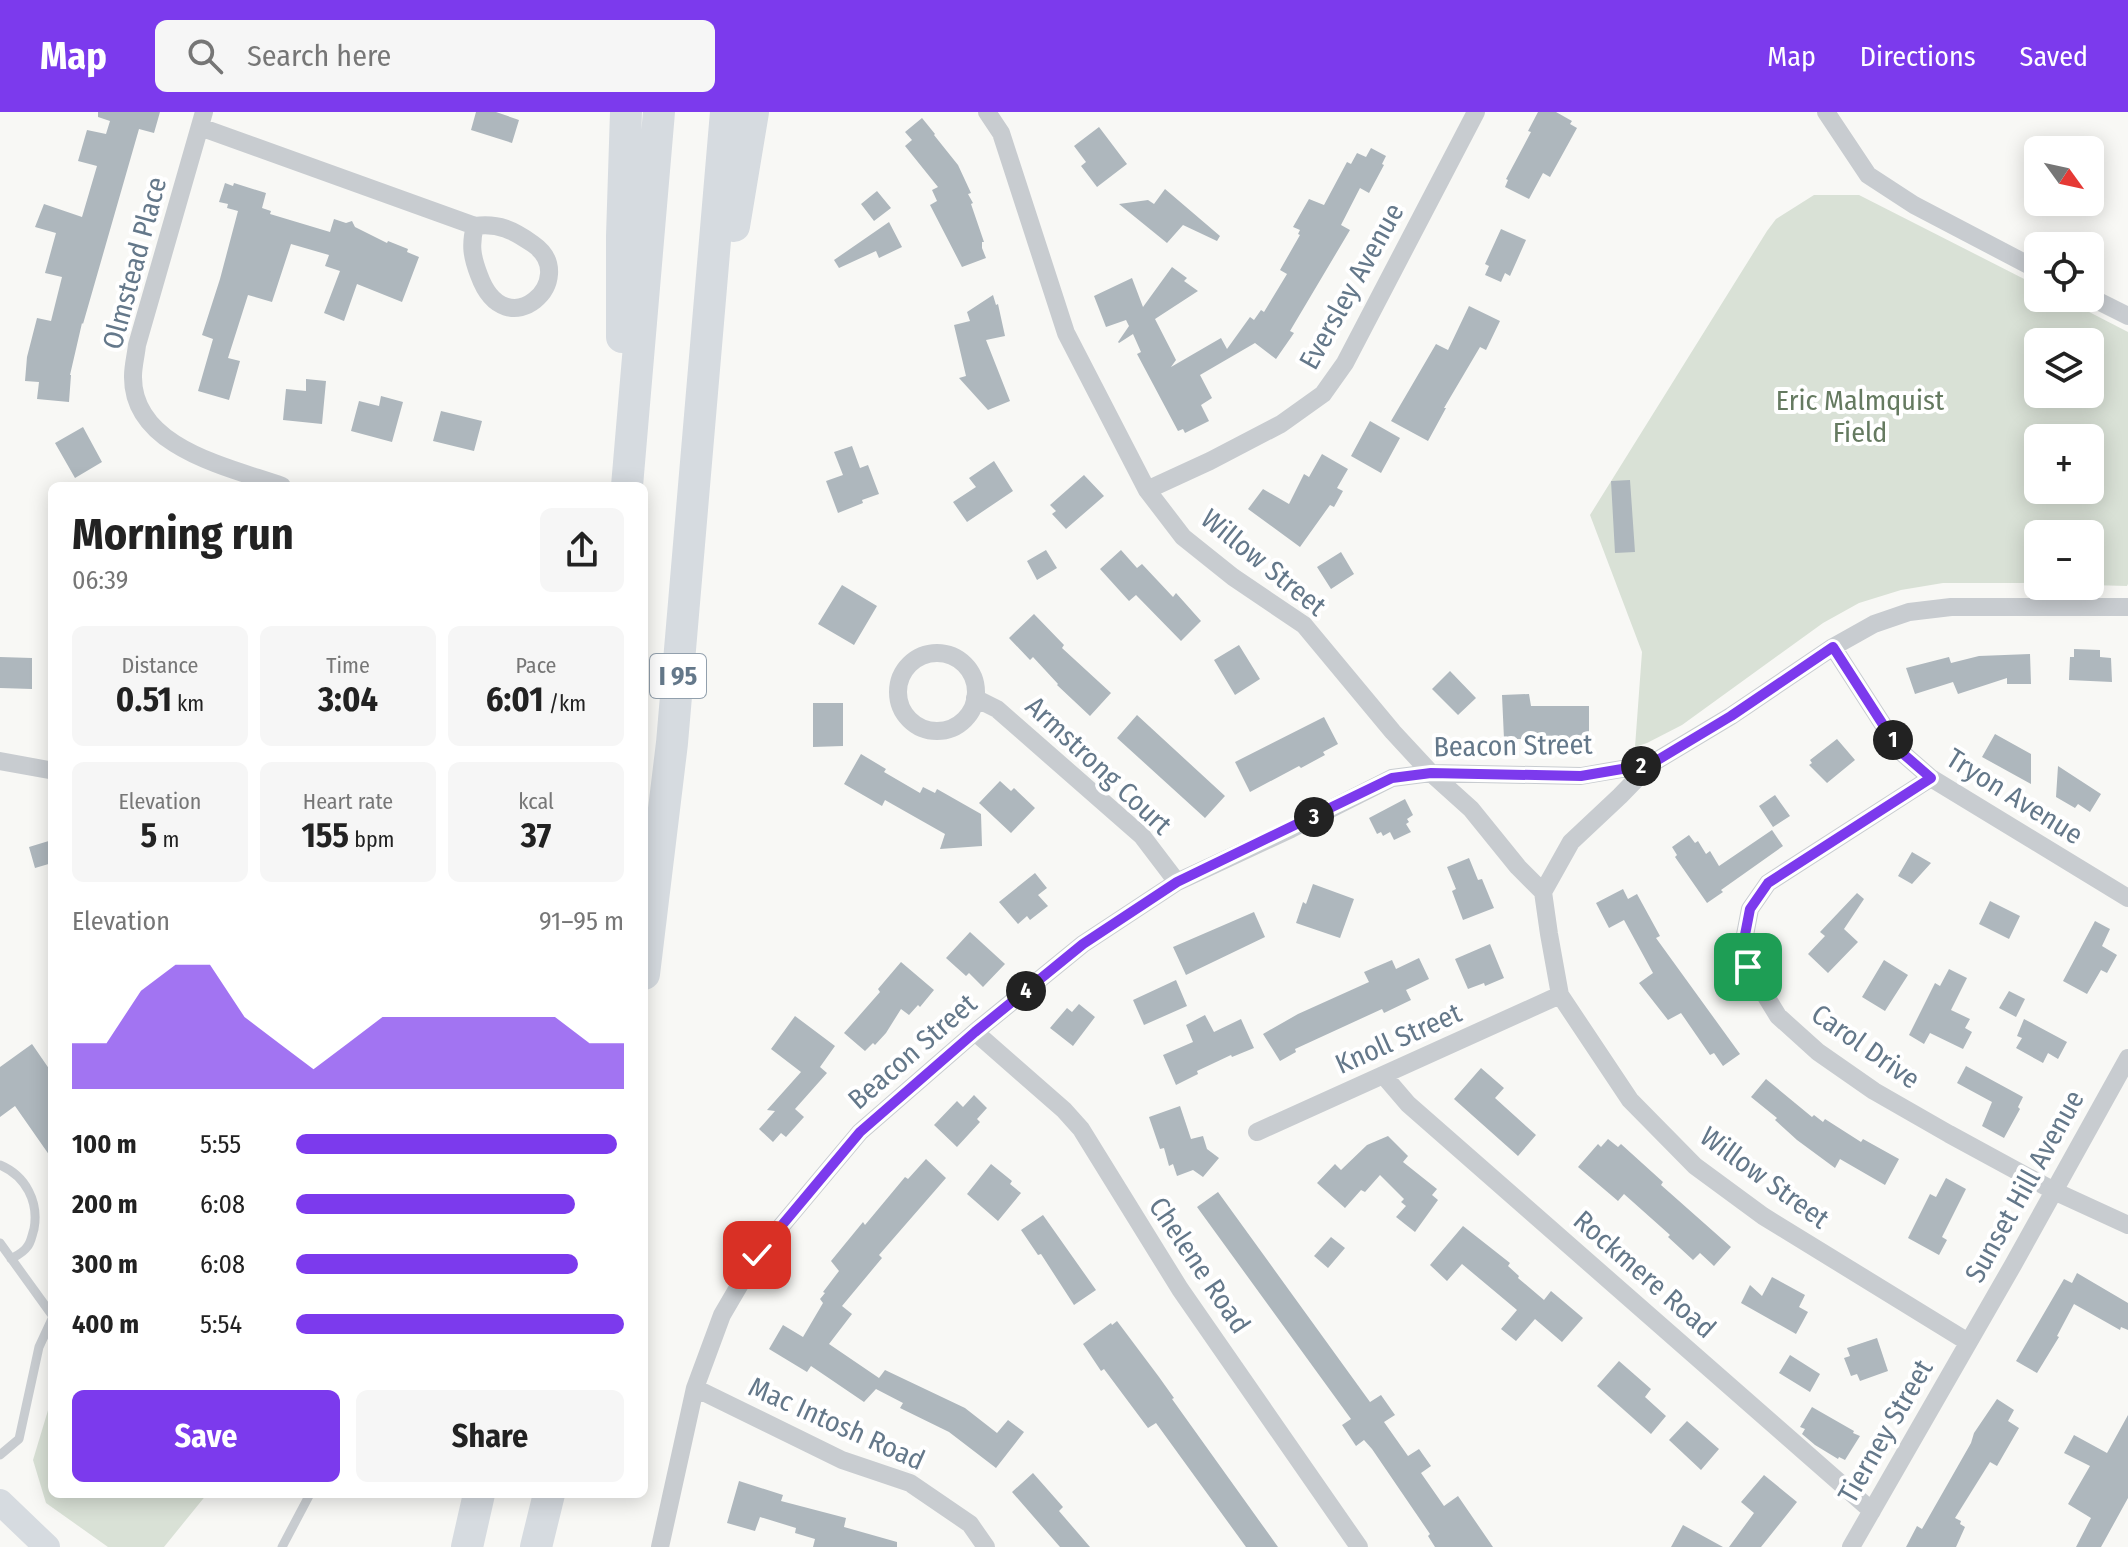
<!DOCTYPE html>
<html lang="en">
<head>
<meta charset="utf-8">
<style>
  body { margin:0; font-family:"Fira Sans Condensed",sans-serif; background:#f6f6f6; color:#222; height:100vh; display:flex; flex-direction:column; font-size:30px; white-space:nowrap }
  * { box-sizing:border-box; margin:0 }
  p { font-size:26px; color:#767676 }
  .icon { flex:none; width:44px; height:44px; fill:none; stroke:currentColor; stroke-width:2; stroke-linecap:round; stroke-linejoin:round }
  .map { position:relative; flex:1; overflow:hidden }
  .drawer { position:absolute; left:48px; top:370px; width:600px; height:1016px; display:flex; flex-direction:column; background:#fff; border-radius:12px; box-shadow:0 4px 20px #0003 }
  .drawer>* { flex:none }
  .needle { width:52px; rotate:123deg }
  .tools { position:absolute; left:2024px; top:24px; display:grid; gap:16px }
  .tools a { display:grid; place-items:center; width:80px; height:80px; border-radius:12px; background:#fff; box-shadow:0 4px 20px #0003; font-size:40px }
  .pin { position:absolute; display:grid; place-items:center; width:68px; height:68px; color:#fff; margin:-34px; border-radius:16px; box-shadow:0 4px 12px #0006 }
  .km { position:absolute; width:40px; height:40px; margin:-20px; border-radius:50%; background:#222; color:#fff; font-size:22px; line-height:40px; text-align:center }
  .round { display:grid; place-items:center; flex:none; width:84px; height:84px; border-radius:12px; background:#f6f6f6 }
  .overview { display:flex; align-items:center; justify-content:space-between; height:136px; padding:0 24px }
  h1 { font-size:44px; font-weight:700; line-height:60px }
  .metrics { display:grid; grid-template-columns:repeat(3,1fr); gap:12px; height:136px; padding:8px 24px }
  .metrics div { display:grid; align-content:center; border-radius:12px; background:#f6f6f6; text-align:center }
  .metrics b { font-size:34px; font-weight:700 }
  .metrics small { font-size:22px; font-weight:400 }
  .metrics p { font-size:22px }
  .chart { height:224px; padding:16px 24px }
  .chart p { display:flex; justify-content:space-between }
  .chart svg { width:100%; height:144px; margin-top:8px; fill:#7c3aed; opacity:.7 }
  .button { display:flex; gap:16px; margin-top:auto; padding:16px 24px }
  .button a { flex:1; height:92px; border-radius:12px; background:#7c3aed; color:#fff; font-size:32px; font-weight:700; line-height:92px; text-align:center }
  .button a+a { background:#f6f6f6; color:#222 }
  ul { padding:0 24px; list-style:none; font-size:26px }
  li { display:grid; grid-template-columns:128px 96px 1fr; align-items:center; height:60px }
  li i { height:20px; border-radius:10px; background:#7c3aed }
  header { display:flex; align-items:center; gap:48px; box-sizing:border-box; height:112px; padding:0 40px; background:#7c3aed; color:#fff }
  header strong { font-size:38px }
  nav { display:flex; gap:44px; margin-inline-start:auto; font-size:28px }
  .search { width:560px; height:72px; background:#f6f6f6; display:flex; align-items:center; gap:20px; box-sizing:border-box; padding:0 28px; border-radius:12px; color:#767676; font-size:30px }
  .map>svg:first-child { display:block }
  .green { fill:#d9e1d6; fill-rule:evenodd }
  .building { fill:#aeb7bd }
  .lines { fill:none; stroke-linecap:round; stroke-linejoin:round }
  .service { stroke:#c8ccd0; stroke-width:9 }
  .minor { stroke:#c8ccd0; stroke-width:18 }
  .secondary { stroke:#d6dbe0; stroke-width:26 }
  .motorway { stroke:#d6dbe0; stroke-width:32 }
  .route-casing { stroke:#fff; stroke-width:16 }
  .route { stroke:#7c3aed; stroke-width:10 }
  .labels { text-anchor:middle; stroke-width:8; stroke-linejoin:round; paint-order:stroke }
  .shield { fill:#fff; stroke:#92a0ad; stroke-width:2 }
  .shield-label { font-size:26px; font-weight:bold; fill:#64788a }
  .street-label { font-size:28px; fill:#64788a; stroke:#fff }
  .park-label { font-size:28px; fill:#657a60; stroke:#fff }
</style>
</head>
<body>
<header>
<strong>Map</strong>
<div class="search"><svg class="icon" aria-label="search" viewBox="0 0 24 24"><circle cx="10" cy="10" r="6"/><path d="M15 15l6 6"/></svg>Search here</div>
<nav><a>Map</a><a>Directions</a><a>Saved</a></nav>
</header>
<div class="map">
<svg width="2128" height="1435" viewBox="0 0 2128 1435">
  <rect width="100%" height="100%" fill="#f8f8f5"/>
  <path class="green" d="M1814,83H1859L2038,174V186H2062L2128,220V472L2127,474L2090,473V422H2038V471H1943L1901,478L1859,491L1823,511L1682,613L1647,631L1635,635L1642,540L1590,403L1767,119L1776,107ZM2038,230H2090V282H2038ZM2038,326H2090V378H2038Z
    M52,1285V1382H207L164,1435H108L46,1391L33,1348Z"/>
  <path class="building" d="M98,0H160L154,21L139,17L83,212L82,211L70,263H71L69,290L37,287L39,270L25,269L27,245L37,206L51,209L62,165L45,161L56,121L35,115L44,92L82,105L97,54L78,49L87,18L106,22L110,9L98,5Z
    M476,0H496L519,8L512,31L471,18Z
    M1538,0H1556L1572,9L1570,12L1577,16L1550,65L1543,61L1529,87L1505,75L1508,68L1506,67L1531,20L1528,19Z
    M922,6L935,22L934,23L958,53L971,81L968,82L973,91L971,92L984,130H982V136L986,146L962,155L930,93L937,89L932,78L938,75L905,34L912,28L905,20Z
    M1099,15L1127,52L1097,75L1081,54L1086,50L1074,34Z
    M1371,36L1386,44L1382,52L1384,53L1369,81L1360,76L1341,113L1350,118L1290,219L1294,221L1276,247L1255,231L1200,263L1212,286L1201,293L1209,309L1185,321L1183,317L1178,319L1137,242L1141,240L1133,222L1119,231L1118,230L1129,214L1126,208L1106,215L1094,184L1132,166L1143,195L1172,155L1187,166L1184,169L1198,179L1155,207L1176,248L1171,255L1221,226L1227,237L1250,205L1254,208L1261,198L1264,200L1287,162L1280,158L1300,123L1298,122L1300,118L1293,115L1309,87L1324,93L1347,50L1351,52L1357,41L1366,45Z
    M225,71L233,74L234,71L266,81L262,96L271,99L270,102L330,120L334,107L346,111L352,109L355,115L387,131L388,129L408,137L407,140L419,145L402,190L357,172L344,209L324,201L340,159L325,154L329,143L291,132L272,190L248,183L228,246L240,249L229,288L198,279L213,227L202,223L220,167L238,99L227,96L228,92L219,90Z
    M1165,77L1220,124L1217,129L1183,113L1167,131L1119,92L1148,88L1154,92Z
    M877,79L891,96L874,109L861,92Z
    M889,110L902,135L879,146L876,139L839,156L834,148Z
    M1501,117L1526,128L1510,164L1505,161L1501,170L1485,163L1489,154L1485,152Z
    M993,183L996,193L998,192L1005,224L986,228L1010,289L988,298L959,266L966,264L954,213L970,209L967,200Z
    M1469,194L1500,209L1486,238L1480,235L1444,296H1446L1428,329L1391,309L1436,232L1448,238Z
    M306,267L326,269L322,312L283,308L286,277L306,279Z
    M381,284L403,290L392,330L351,319L359,289L379,294Z
    M441,299L482,309L474,339L433,329Z
    M1370,309L1400,326L1381,361L1351,344Z
    M83,315L102,350L75,366L55,331Z
    M852,334L860,356L868,353L879,382L862,388L863,391L838,401L826,369L843,363L834,340Z
    M1322,342L1348,357L1337,376L1343,379L1334,395L1330,393L1300,435L1248,397L1263,377L1289,392L1304,362L1309,365Z
    M994,349L1013,379L967,410L953,390L976,375L969,366Z
    M1084,363L1104,384L1066,417L1052,402L1056,399L1050,393Z
    M1630,368L1635,440L1615,441L1611,369Z
    M1046,438L1057,456L1037,468L1027,449Z
    M1121,438L1137,456L1142,452L1173,485L1176,481L1201,509L1181,529L1136,483L1129,489L1100,457Z
    M1341,440L1354,462L1331,477L1317,455Z
    M842,473L877,494L854,533L818,512Z
    M1034,502L1064,533L1062,536L1111,581L1090,604L1057,573L1058,572L1033,545L1030,548L1009,526Z
    M1239,533L1260,567L1235,583L1214,548Z
    M2074,537L2100,538V545L2111,546L2112,570L2069,568L2070,545H2074Z
    M2030,542L2031,572H2007V566L1958,582L1953,570L1915,582L1906,556L1949,545L1951,551L1979,544Z
    M0,545L32,546V577L0,576Z
    M1450,559L1476,586L1458,603L1432,577Z
    M1529,582L1531,594H1589V638H1558V627H1504L1502,583Z
    M813,591H843V634L813,635Z
    M1137,603L1225,684L1205,706L1117,626Z
    M1324,605L1338,632L1323,640L1325,643L1301,656L1299,654L1250,680L1235,650Z
    M1995,622L2031,642V672L1982,645Z
    M1837,627L1855,648L1827,671L1809,653L1812,651L1810,648Z
    M861,642L886,657L884,660L920,681L923,675L935,681L937,677L981,702L982,734L940,737L945,722L885,688L882,694L844,672Z
    M2058,654L2101,682L2090,700L2078,692L2075,696L2056,685Z
    M1000,669L1011,679L1014,676L1035,696L1011,721L979,691Z
    M1775,683L1790,704L1773,715L1759,694Z
    M1405,687L1413,703L1407,707L1409,710L1406,712L1411,720L1394,728L1390,720L1383,724L1381,720L1377,722L1369,706Z
    M1772,718L1783,734L1721,778L1723,780L1707,791L1675,745L1677,743L1672,735L1689,723L1695,731L1698,729L1706,742L1710,739L1719,754Z
    M52,728V751L35,756L29,735Z
    M1912,740L1931,751L1912,772L1898,764Z
    M1469,746L1478,768L1482,767L1494,796L1463,808L1452,779L1456,777L1447,755Z
    M1035,761L1047,776L1038,783L1048,794L1030,808L1027,804L1018,812L999,790Z
    M1313,772L1354,787L1340,826L1296,811L1303,790L1306,792Z
    M1623,777L1628,787L1637,782L1660,824L1656,826L1740,942L1723,954L1714,941L1710,943L1681,901L1668,908L1639,871L1653,861L1624,808L1609,816L1596,791Z
    M1857,781L1864,787L1844,817L1858,830L1828,861L1808,842L1825,824L1820,820Z
    M1990,789L2020,804L2009,827L1979,812Z
    M1254,800L1265,825L1186,863L1173,835Z
    M2095,809L2110,817L2102,834L2117,843L2107,861L2101,858L2087,882L2063,869Z
    M970,820L1005,852L983,875L969,861L966,864L946,846Z
    M1490,832L1504,866L1485,874L1484,871L1468,877L1455,847Z
    M1419,846L1429,867L1406,878L1411,888L1384,901L1382,897L1295,937L1296,940L1280,949L1263,922L1298,902L1369,870L1364,860L1392,848L1396,857Z
    M1884,848L1908,863L1885,899L1862,885Z
    M901,850L934,878L920,895L918,893L909,903L901,897L886,921L875,933L873,931L865,939L844,921L880,880L878,877Z
    M1949,857L1967,866L1951,898L1970,907L1965,916L1972,920L1963,937L1930,921L1924,932L1909,923L1935,871L1940,874Z
    M1176,868L1187,894L1144,913L1133,888Z
    M2009,879L2025,887L2016,905L1999,896Z
    M1079,892L1095,905L1073,934L1050,916L1067,896L1072,900Z
    M1205,903L1214,920L1241,907L1254,936L1232,945L1231,943L1197,959L1198,962L1176,973L1163,943L1193,930L1186,913Z
    M795,904L835,934L820,955L827,961L795,997L804,1005L786,1025L781,1021L773,1030L759,1017L775,999L767,998L801,960L771,937Z
    M2024,907L2067,930L2058,947L2048,941L2043,951L2016,936L2022,926L2017,924Z
    M32,932L52,961V1047L15,994L0,1005V955Z
    M1966,954L2023,985L2018,995L2020,997L2004,1026L1982,1014L1992,990L1957,971Z
    M1481,956L1504,976L1495,986L1536,1023L1518,1044L1454,987Z
    M1766,967L1812,1005L1814,1003L1823,1010L1825,1007L1861,1030L1863,1027L1899,1047L1885,1073L1840,1047L1835,1056L1797,1028L1775,1008L1777,1006L1751,985Z
    M974,983L987,996L977,1007L980,1010L957,1035L934,1013L957,989L963,995Z
    M1180,994L1191,1027L1203,1024L1207,1037L1219,1046L1203,1065L1193,1058L1177,1064L1173,1052L1169,1054L1164,1036L1160,1037L1149,1005Z
    M1388,1024L1408,1044L1403,1050L1437,1077L1432,1083L1438,1088L1415,1120L1396,1105L1406,1094L1401,1090L1404,1087L1380,1063L1365,1080L1361,1078L1345,1096L1317,1071L1335,1052L1341,1058L1367,1033Z
    M1608,1027L1618,1035L1621,1032L1663,1070L1661,1073L1731,1135L1714,1154L1700,1141L1693,1148L1668,1125L1670,1123L1624,1082L1618,1089L1578,1055L1598,1032L1601,1035Z
    M926,1047L946,1066L879,1143L882,1146L842,1194L852,1202L829,1232L879,1266L885,1258L965,1296L997,1321L1008,1308L1024,1320L996,1356L949,1320L900,1296L903,1291L876,1277L864,1290L811,1254L807,1260L769,1237L783,1213L803,1225L823,1191L820,1187L825,1181L823,1180L839,1159L831,1149L863,1110L865,1113L905,1065L908,1067Z
    M991,1052L1012,1069L1010,1072L1021,1081L998,1109L967,1082Z
    M1946,1066L1966,1077L1942,1125L1947,1128L1939,1143L1908,1126L1930,1082L1936,1085Z
    M1218,1080L1370,1290L1381,1283L1395,1303L1384,1310L1408,1344L1419,1337L1431,1354L1421,1361L1444,1394L1458,1384L1493,1435H1435L1428,1424L1430,1422L1372,1337L1364,1328L1356,1334L1342,1313L1351,1307L1197,1095Z
    M1043,1103L1096,1178L1074,1193L1041,1142L1038,1143L1021,1118Z
    M1463,1114L1510,1151L1508,1154L1519,1164L1518,1166L1544,1188L1551,1179L1583,1206L1562,1230L1535,1207L1516,1229L1501,1217L1517,1198L1462,1152L1447,1169L1430,1153Z
    M1331,1125L1345,1136L1328,1156L1314,1144Z
    M2077,1161L2128,1191V1218L2121,1215L2120,1218L2074,1192L2057,1224L2059,1225L2037,1261L2016,1249L2064,1167L2072,1171Z
    M1772,1165L1805,1183L1799,1195L1808,1200L1796,1222L1741,1191L1750,1173L1762,1184Z
    M1117,1209L1159,1265L1174,1286L1172,1287L1278,1435H1246L1156,1311L1148,1316L1104,1257L1101,1259L1083,1232L1111,1211L1112,1213Z
    M1877,1226L1888,1259L1860,1269L1857,1262L1851,1264L1844,1246L1850,1244L1847,1236Z
    M1790,1243L1820,1262L1810,1280L1779,1261Z
    M1619,1249L1651,1277L1645,1285L1666,1304L1651,1322L1597,1274Z
    M1997,1287L2014,1298L2008,1309L2019,1316L1997,1354L1990,1350L1955,1406L1961,1409L1960,1412L1965,1415L1956,1435H1906L1917,1414L1922,1417L1971,1331L1974,1321Z
    M1812,1295L1854,1319L1853,1321L1860,1324L1845,1348L1839,1345L1838,1347L1815,1333L1802,1322L1805,1317L1800,1315Z
    M2128,1303V1386L2101,1435H2076L2091,1406L2068,1392L2090,1354L2064,1341L2074,1323L2107,1341Z
    M1687,1309L1719,1337L1701,1358L1669,1328Z
    M1033,1361L1063,1395L1059,1399L1090,1435H1060L1012,1380Z
    M1764,1363L1797,1390L1761,1435H1729L1754,1401L1741,1390Z
    M739,1369L783,1383L781,1389L846,1406L844,1415L897,1430V1435H813L815,1427L795,1421L796,1416L760,1405L755,1419L727,1411Z
    M1683,1413L1723,1435H1671Z"/>
  <g class="lines">
    <path class="service" d="M0,1053C26,1064 39,1090 34,1117C32,1123 31,1131 27,1135C24,1140 16,1144 11,1147
      M0,1131L52,1203
      M0,1343L19,1327L39,1235L52,1207
      M282,1435L310,1382"/>
    <path class="minor" d="M204,0L137,233C136,243 133,254 133,264C132,336 229,355 282,374
      M987,0L1001,21L1066,221L1147,378L1183,425L1233,465L1304,513L1393,620L1431,661L1471,697L1518,755L1543,780L1549,822L1560,883L1630,988L1695,1054L1763,1104L1968,1230
      M1826,0L1868,63L1914,93L2038,158
      M200,15L475,114C499,111 513,118 533,132C582,166 506,238 479,163C472,145 470,133 475,114
      M2090,185L2128,204
      M1147,378L1210,349L1281,312L1323,282L1345,251L1476,0
      M1833,535L1900,639L1931,666L2128,786
      M898 580a39 39 0 1 1 78 0a39 39 0 1 1-78 0Z
      M975,586L997,597L1142,724L1177,770
      M0,649L49,658
      M1931,666L1768,771L1750,797L1744,828L1748,855L1778,904L1818,940L1874,979L1949,1022L2054,1079L2128,1113
      M1543,780L1571,730L1620,684L1651,652
      M975,920L1064,998L1081,1017L1180,1177L1359,1435
      M1384,964L1408,992L1872,1399
      M1257,1020L1560,883
      M695,1276L842,1348L910,1371L970,1412L986,1435
      M660,1435L695,1276L722,1203L757,1143L860,1020L975,920L1083,832L1177,770L1291,717L1392,666L1431,661L1581,664L1651,652L1731,604L1833,535L1874,512L1909,500L1951,495H2128
      M1851,1435L2013,1153L2128,946"/>
    <path class="secondary" d="M0,1390L47,1435"/>
    <path class="motorway" d="M734,114L753,0
      M622,225V124L626,0
      M627,374L659,0
      M644,862L672,631L726,0
      M467,1435L479,1382
      M536,1435L549,1382"/>
  </g>
  <g class="lines">
    <defs>
      <path id="route" d="M757,1143L860,1020L975,920L1083,832L1177,770L1392,666L1431,661L1581,664L1651,652L1731,604L1833,535L1900,639L1931,666L1768,771L1750,797L1744,828L1748,855"/>
    </defs>
    <use href="#route" class="route-casing"/>
    <use href="#route" class="route"/>
  </g>
  <g class="labels">
    <rect class="shield" x="650" y="542" width="56" height="44" rx="6"/>
    <g class="shield-label">
      <text x="678" y="573">I 95</text>
    </g>
    <g class="street-label">
      <text transform="translate(134 151) rotate(-75)" y="10">Olmstead Place</text>
      <text transform="translate(1351 174) rotate(-61)" y="10">Eversley Avenue</text>
      <text transform="translate(1264 450) rotate(39)" y="10">Willow Street</text>
      <text transform="translate(1513 633) rotate(-1)" y="10">Beacon Street</text>
      <text transform="translate(1099 653) rotate(43)" y="10">Armstrong Court</text>
      <text transform="translate(2015 684) rotate(32)" y="10">Tryon Avenue</text>
      <text transform="translate(1398 926) rotate(-24)" y="10">Knoll Street</text>
      <text transform="translate(1866 934) rotate(35)" y="10">Carol Drive</text>
      <text transform="translate(912 939) rotate(-41)" y="10">Beacon Street</text>
      <text transform="translate(1765 1065) rotate(36)" y="10">Willow Street</text>
      <text transform="translate(2024 1074) rotate(-61)" y="10">Sunset Hill Avenue</text>
      <text transform="translate(1200 1153) rotate(56)" y="10">Chelene Road</text>
      <text transform="translate(1645 1162) rotate(41)" y="10">Rockmere Road</text>
      <text transform="translate(837 1311) rotate(24)" y="10">Mac Intosh Road</text>
      <text transform="translate(1885 1319) rotate(-60)" y="10">Tierney Street</text>
    </g>
    <g class="park-label">
      <text x="1860" y="298">Eric Malmquist<tspan x="1860" dy="32">Field</tspan></text>
    </g>
  </g>
</svg>
<div class="tools">
<a><svg class="needle" viewBox="-14 -14 28 28"><path d="M0-13l5 13h-10z" fill="#e53935"/><path d="M0 13l5-13h-10z" fill="#767676"/></svg></a>
<a><svg class="icon" aria-label="locate" viewBox="0 0 24 24"><circle cx="12" cy="12" r="6"/><path d="M12 2v4M12 18v4M2 12h4M18 12h4"/></svg></a>
<a><svg class="icon" aria-label="layers" viewBox="0 0 24 24"><path d="M12 4l9 5-9 5-9-5zM3 14l9 5 9-5"/></svg></a>
<a>+</a>
<a>−</a>
</div>
<div class="pin" style="left:1748px;top:855px;background:#1e9e55"><svg class="icon" aria-label="arrive" viewBox="0 0 24 24"><path d="M6 21V4h12l-3 4 3 4H6"/></svg></div>
<div class="pin" style="left:757px;top:1143px;background:#d93025"><svg class="icon" aria-label="check" viewBox="0 0 24 24"><path d="M5 12l5 5 9-10"/></svg></div>
<b class="km" style="left:1893px;top:628px">1</b>
<b class="km" style="left:1641px;top:654px">2</b>
<b class="km" style="left:1314px;top:705px">3</b>
<b class="km" style="left:1026px;top:879px">4</b>
<section class="drawer">
<div class="overview"><div><h1>Morning run</h1><p>06:39</p></div><a class="round"><svg class="icon" aria-label="share" viewBox="0 0 24 24"><path d="M12 15V3M7 8l5-5 5 5M5 13v7h14v-7"/></svg></a></div>
<div class="metrics">
<div><p>Distance</p><b>0.51<small> km</small></b></div>
<div><p>Time</p><b>3:04</b></div>
<div><p>Pace</p><b>6:01<small> /km</small></b></div>
</div>
<div class="metrics">
<div><p>Elevation</p><b>5<small> m</small></b></div>
<div><p>Heart rate</p><b>155<small> bpm</small></b></div>
<div><p>kcal</p><b>37</b></div>
</div>
<div class="chart"><p><span>Elevation</span>91–95 m</p>
<svg viewBox="0 0 160 44" preserveAspectRatio="none"><path d="M0 44V30L10 30L20 14L30 6L40 6L50 22L60 30L70 38L80 30L90 22L100 22L110 22L120 22L130 22L140 22L150 30L160 30V44z"/></svg>
</div>
<ul>
<li><b>100 m</b>5:55<i style="width:98%"></i></li>
<li><b>200 m</b>6:08<i style="width:85%"></i></li>
<li><b>300 m</b>6:08<i style="width:86%"></i></li>
<li><b>400 m</b>5:54<i style="width:100%"></i></li>
</ul>
<div class="button"><a>Save</a><a>Share</a></div>
</section>
</div>
</body>
</html>
